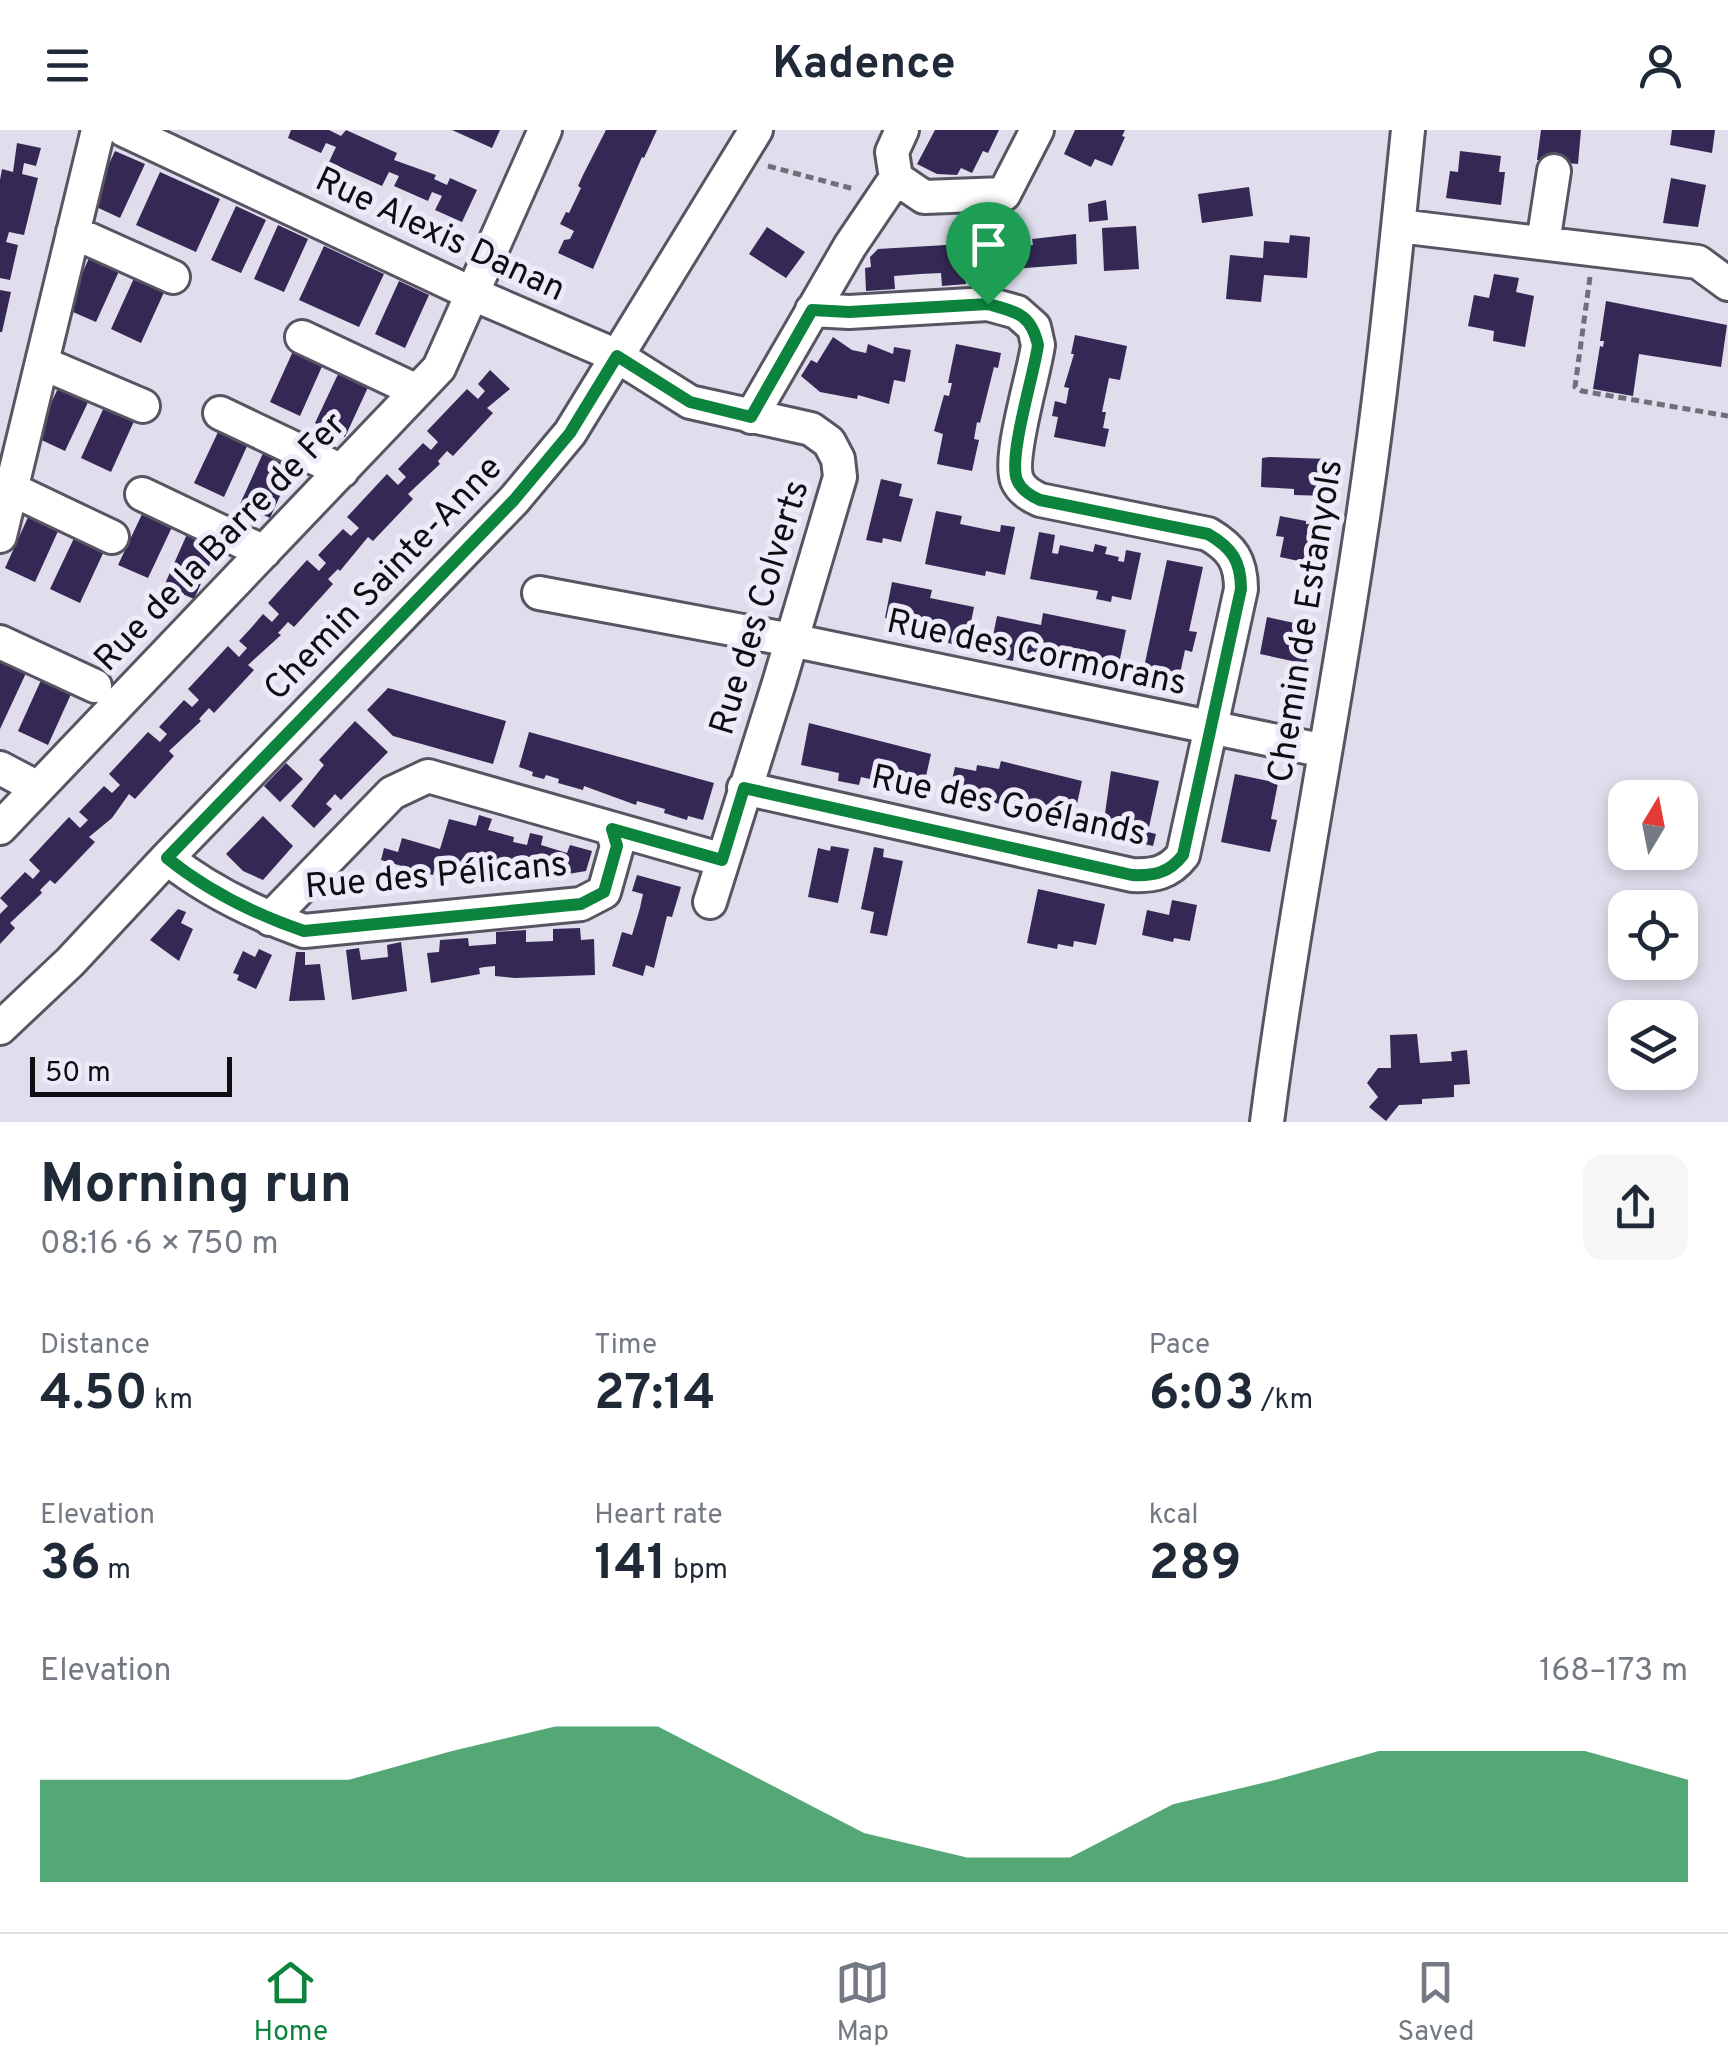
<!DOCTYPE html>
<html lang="en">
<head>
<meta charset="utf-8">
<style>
  body { margin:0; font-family:Overpass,sans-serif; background:#f6f6f7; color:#1f2937; height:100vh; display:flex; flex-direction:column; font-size:38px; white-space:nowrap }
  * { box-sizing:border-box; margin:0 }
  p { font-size:32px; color:#747a83 }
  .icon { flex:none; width:55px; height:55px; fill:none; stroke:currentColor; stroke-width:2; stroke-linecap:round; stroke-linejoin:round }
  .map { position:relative; height:992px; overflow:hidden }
  .side { display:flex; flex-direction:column; background:#fff; flex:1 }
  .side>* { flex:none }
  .needle { width:65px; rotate:10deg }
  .controls { position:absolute; left:1608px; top:650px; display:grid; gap:20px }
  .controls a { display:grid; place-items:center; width:90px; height:90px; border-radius:20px; background:#fff; box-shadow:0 5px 15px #0003; font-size:50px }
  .scale { position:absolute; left:30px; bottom:25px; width:202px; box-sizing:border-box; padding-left:10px; border:5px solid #0e0d12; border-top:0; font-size:28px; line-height:35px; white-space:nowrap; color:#0e0d12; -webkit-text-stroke:8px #edeafa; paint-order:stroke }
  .pin { position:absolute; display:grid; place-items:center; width:85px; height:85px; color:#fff; margin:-102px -42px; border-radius:50% 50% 50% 0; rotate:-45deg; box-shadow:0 0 10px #0007 }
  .pin .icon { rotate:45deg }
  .round { display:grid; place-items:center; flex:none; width:105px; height:105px; border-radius:20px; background:#f6f6f7 }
  .headline { display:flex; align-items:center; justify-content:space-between; height:170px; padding:0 40px }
  h1 { font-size:55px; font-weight:700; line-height:75px }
  .stats { display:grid; grid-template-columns:repeat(3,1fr); gap:15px; height:170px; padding:10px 40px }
  .stats div { display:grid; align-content:center }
  .stats b { font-size:50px; font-weight:700 }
  .stats small { font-size:28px; font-weight:400 }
  .stats p { font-size:28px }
  .chart { height:280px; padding:20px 40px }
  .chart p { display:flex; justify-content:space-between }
  .chart svg { width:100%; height:180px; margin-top:10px; fill:#0d843d; opacity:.7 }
  header { display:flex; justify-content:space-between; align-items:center; height:130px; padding:0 40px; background:#fff; font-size:45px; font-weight:700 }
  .tabs { display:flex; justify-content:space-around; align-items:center; height:140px; border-top:2px solid #e0e1e3; background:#fff; font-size:28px; color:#747a83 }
  .tabs a { display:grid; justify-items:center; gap:5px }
  .tabs .current { color:#0d843d }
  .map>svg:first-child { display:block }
  .building { fill:#362854 }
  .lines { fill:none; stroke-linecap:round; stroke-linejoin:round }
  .minor-casing { stroke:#585562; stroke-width:38 }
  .path { stroke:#706e78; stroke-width:5; stroke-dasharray:8 5; stroke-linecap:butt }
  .minor { stroke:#fff; stroke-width:32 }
  .route-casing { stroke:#fff; stroke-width:20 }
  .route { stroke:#0d843d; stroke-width:12 }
  .labels { text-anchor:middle; stroke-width:10; stroke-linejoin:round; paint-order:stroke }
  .street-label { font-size:35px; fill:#0e0d12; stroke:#edeafa }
</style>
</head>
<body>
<header><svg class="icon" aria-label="menu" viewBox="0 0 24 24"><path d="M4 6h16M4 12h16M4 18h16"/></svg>Kadence<svg class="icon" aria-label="person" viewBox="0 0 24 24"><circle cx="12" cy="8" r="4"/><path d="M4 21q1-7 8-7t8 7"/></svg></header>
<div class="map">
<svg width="1728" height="992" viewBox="0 0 1728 992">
  <rect width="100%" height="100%" fill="#e0ddec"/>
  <path class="building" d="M291,0H329L341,6L346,0L397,23L394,30L436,45L434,49L447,55L450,48L477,60L462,92L435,80L442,66L432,62L428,71L394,56L399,46L389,42L382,56L329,32L336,17L326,13L321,23L288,8Z
    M452,0H500L492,18Z
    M606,0H657L644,28L642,27L593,139L558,123L564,110L570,109L574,101L560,94L566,82L569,83L581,58L578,56L583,45Z
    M935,0H999L988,23L983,21L972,43L961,38L957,45L937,44L917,34Z
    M1075,0H1125L1122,6L1125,7L1112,36L1095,29L1091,37L1064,24Z
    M1541,0H1581L1578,34L1537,30Z
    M1672,0H1715L1712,23L1670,15Z
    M17,13L41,18L36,36L24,33L22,44L38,48L24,105L9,102L6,112L18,115L10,150L0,148V50L2,39L13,42Z
    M115,21L145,34L120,88L90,74Z
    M1460,21L1501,26L1499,42H1505L1501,75L1446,68L1450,41L1458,42Z
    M160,42L220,69L196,122L136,95Z
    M1671,48L1706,55L1698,97L1663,93Z
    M1249,57L1253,86L1202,93L1198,64Z
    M1106,70L1108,90L1089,92L1088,74Z
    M236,76L266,90L241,143L211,130Z
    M278,95L308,109L284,162L254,149Z
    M1136,96L1139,139L1104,141L1102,98Z
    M767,97L805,122L786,148L749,124Z
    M1076,104L1077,134L1014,139V149L994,151L992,113L1019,111L1020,116L1033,115L1032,109Z
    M1290,105L1310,107L1307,148L1264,145L1261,172L1226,169L1230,125L1263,128L1264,111L1289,113Z
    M963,114L966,154L942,156L941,143L920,144L894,146L895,159L866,161L865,138L871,137L870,127L878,119Z
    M324,116L384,144L359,197L299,170Z
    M90,126L120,139L96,192L66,179Z
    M1494,144L1519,148L1516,162L1534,166L1525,217L1493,211L1494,201L1468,196L1474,165L1489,168Z
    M135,146L165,160L141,213L111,199Z
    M399,151L429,165L405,218L375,204Z
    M0,160L11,162L2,202H0Z
    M1606,171L1727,195L1721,237L1639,224L1633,266L1593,259L1600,216L1603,217L1604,211H1600Z
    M1075,205L1127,216L1120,250L1109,248L1102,282H1106L1103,298L1109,299L1105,317L1054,307L1058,287L1052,286L1055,271L1066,274L1069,258L1064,257L1074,224H1071Z
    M833,207L852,220L866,223L868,214L893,224L894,217L911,220L905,252L894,250L889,274L858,265L857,269L820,262L801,246L811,230L817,233Z
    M956,214L1001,223L998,238L994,237L980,293L977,292L974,309L979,310L972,341L937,334L943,304L934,301L944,265L949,266L952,253H948Z
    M294,219L324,232L300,286L270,272Z
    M340,240L370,253L345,307L315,293Z
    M490,240L510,259L487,278L493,283L453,326L447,321L438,331L440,334L408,364L413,369L373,411L368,407L340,441L338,439L328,449L333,454L294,497L288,492L278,503L281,505L248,535L254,540L214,583L209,578L199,589L201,591L169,621L174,626L135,669L129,664L112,688L89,707L95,712L55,754L50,750L40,760L42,763L10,793L15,798L0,814V784L8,776L0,768L25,742L33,749L40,741L29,730L69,687L80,698L88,690L79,682L104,656L112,663L120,655L109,644L148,602L160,612L167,604L159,597L184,570L192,577L199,570L188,559L228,516L239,527L247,518L239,511L251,498L263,484L272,492L279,484L268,473L307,430L319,441L326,433L318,425L343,399L351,406L359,398L347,387L387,344L398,355L406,347L398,339L423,313L431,320L438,312L427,301L467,259L478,269L485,261L478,254Z
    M60,254L90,268L65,321L35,307Z
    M105,275L135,289L111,342L81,328Z
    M219,300L248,314L224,367L194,353Z
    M264,321L294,335L270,388L240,374Z
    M1269,327L1329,329L1328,366L1294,365V359L1261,357L1262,328Z
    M881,349L902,354L899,366L913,369L901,412L883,408L882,413L866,410Z
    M936,381L962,386L960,394L994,401L1000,402L1001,395L1015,397L1005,445L986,441L985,446L925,434Z
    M143,382L173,395L148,448L118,435Z
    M29,385L59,399L35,452L5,438Z
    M1280,386L1306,391V394L1330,396L1322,436L1280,427L1284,407L1276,406Z
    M188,402L218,416L194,469L164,456Z
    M1039,402L1055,405L1052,423L1058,424L1060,415L1093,422L1095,414L1107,417L1105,424L1119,427L1118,431L1124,432L1126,420L1141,423L1131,470L1112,466L1111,472L1096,469L1098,461L1030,449Z
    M75,406L105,419L80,473L50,459Z
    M1167,430L1203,437L1189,501L1197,502L1192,522L1185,520L1176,563L1140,556Z
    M892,452L932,460L930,468L974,477L966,517L948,513L950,504L937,501L936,506L923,504L899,496L900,491L885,488Z
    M1043,483L1126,500L1116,548L1098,544L1100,534L1089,532L1088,537L1074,535L1075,530L1057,526V531L1014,523L1013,531L989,526L997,486L1041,495Z
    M1267,487L1313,497L1306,534L1260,524Z
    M0,529L27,541L0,599Z
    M42,548L72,562L48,615L18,601Z
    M388,558L506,591L493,634L393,606L367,580Z
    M355,591L388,622L341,670L335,664L326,674L332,679L314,698L291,676L324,635L319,630Z
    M809,593L931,624L921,668L899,664L901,656L861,647L859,655L838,651L839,643L801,635Z
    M529,602L714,653L703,690L688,686L687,690L664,683L665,679L637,671L636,675L584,656L583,660L558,653L559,649L546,645L544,649L532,646L533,642L519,637Z
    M1001,631L1082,651L1072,697L1052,693L1055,680L1049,679L1048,684L1034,683L992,672L972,670L971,677L947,672L955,637L976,641L977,635L999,639Z
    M286,633L303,649L280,672L264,656Z
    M1111,641L1159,651L1148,702L1156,704L1153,716L1102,705Z
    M1235,644L1278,653L1271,689L1277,690L1270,722L1221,712Z
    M479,685L492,689L488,700L514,707L513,712L527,715L530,703L543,706L541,715L567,723L570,715L592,721L586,741L562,745L541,739L540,744L520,739L518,745L467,727L464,735L438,727L433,745L381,730L384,718L398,722L402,708L440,719L449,689L476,696Z
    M263,686L293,716L263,750L243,741L226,724Z
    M831,716L849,719L838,773L808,767L818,718L830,721Z
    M874,717L884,719L883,727L903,731L887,806L870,803L874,782L861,779Z
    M637,745L681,757L672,787L667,786L654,838L646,835L643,846L612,836L622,802L632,805L640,778L643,764L632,761Z
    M1038,759L1105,774L1096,815L1074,811L1073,817L1058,814L1057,819L1027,813Z
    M1172,770L1197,775L1190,811L1174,808L1173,812L1142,805L1147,780L1169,785Z
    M178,779L186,782L181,793L193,799L179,831L150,810Z
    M580,798L581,810L594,809L595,845L514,848L495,846V836L485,837L479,838L480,844L431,853L427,823L439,822L440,810L468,808L469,816L496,814V802L526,800V812L553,811V799Z
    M401,812L407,861L352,870L346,820L359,818L361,830L388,827L387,815Z
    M259,819L272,825L256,859L237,850L239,845L233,843L243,821L255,827Z
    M296,822H305V835L320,834L325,870L289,871Z
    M1417,904L1420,933L1452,931L1451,922L1467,920L1470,954L1454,955V967L1422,969V974L1399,975L1386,991L1369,977L1378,967L1367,953L1378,938H1391L1390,905Z"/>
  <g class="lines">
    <defs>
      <path id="minor" d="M124,0L473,164L617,226L690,272L811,299L829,312L838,329L840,347L779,553L710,772
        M902,0L892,22L896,48L924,67L1004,64L1037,0
        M1399,96L1698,132L1728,154
        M73,102L173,147
        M1543,113L1554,41
        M302,207L417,261
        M42,233L143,276
        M220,283L342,341
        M751,287L850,116L896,48
        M11,359L112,407
        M142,364L264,422
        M0,406L98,0
        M539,463L791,510L1325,621
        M0,512L95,556
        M0,638L38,658
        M744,658L1132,745C1154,746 1169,743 1183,725L1241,459C1241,431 1232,418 1208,404L1040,370C1031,366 1021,360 1017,350C1008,326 1034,245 1038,215L1034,197L1017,182L988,174L849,182L812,180
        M0,698L439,238L545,0
        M167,728C208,761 254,783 304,801L581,774L604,762L617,716L612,699
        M270,789L392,663L428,646L723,730
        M0,898L70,832L167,728L514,370L570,303L756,0
        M1267,992C1292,796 1331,602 1360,407C1381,272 1394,136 1408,0"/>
    </defs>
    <use href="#minor" class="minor-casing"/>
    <path class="path" d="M768,36L854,59
      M1590,147L1575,257L1582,261L1728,286"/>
    <use href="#minor" class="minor"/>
  </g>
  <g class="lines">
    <defs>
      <path id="route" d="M988,174C1017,182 1031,184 1038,215C1034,245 1008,326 1017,350C1021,360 1031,366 1040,370L1208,404C1232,418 1241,431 1241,459L1183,725C1169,743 1154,746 1132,745L744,658L722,730L612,699L617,716L604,762L581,774L304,801C254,784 208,761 167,728L514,370L570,303L617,226L690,272L751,287L812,180L849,182Z"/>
    </defs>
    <use href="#route" class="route-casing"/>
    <use href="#route" class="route"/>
  </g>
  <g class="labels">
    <g class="street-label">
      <text transform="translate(441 103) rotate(25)" y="12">Rue Alexis Danan</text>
      <text transform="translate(219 411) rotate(-46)" y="12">Rue de la Barre de Fer</text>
      <text transform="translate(382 447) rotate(-46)" y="12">Chemin Sainte-Anne</text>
      <text transform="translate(758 477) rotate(-73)" y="12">Rue des Colverts</text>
      <text transform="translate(1304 491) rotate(-81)" y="12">Chemin de Estanyols</text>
      <text transform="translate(1037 521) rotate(12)" y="12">Rue des Cormorans</text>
      <text transform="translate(1009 674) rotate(12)" y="12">Rue des Goélands</text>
      <text transform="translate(436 744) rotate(-5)" y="12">Rue des Pélicans</text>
    </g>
  </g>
</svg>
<div class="controls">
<a><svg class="needle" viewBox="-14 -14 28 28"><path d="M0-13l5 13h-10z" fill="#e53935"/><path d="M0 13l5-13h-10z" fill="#747a83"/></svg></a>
<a><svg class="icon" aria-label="locate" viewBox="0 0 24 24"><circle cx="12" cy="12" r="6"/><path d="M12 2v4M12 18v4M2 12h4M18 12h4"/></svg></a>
<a><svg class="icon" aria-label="layers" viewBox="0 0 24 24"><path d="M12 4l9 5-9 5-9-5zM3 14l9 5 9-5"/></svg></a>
</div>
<div class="scale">50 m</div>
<div class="pin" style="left:988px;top:174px;background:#1e9e55"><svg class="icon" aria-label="arrive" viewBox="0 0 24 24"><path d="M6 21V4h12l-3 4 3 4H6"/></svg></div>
</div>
<section class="side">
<div class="headline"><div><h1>Morning run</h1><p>08:16 · 6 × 750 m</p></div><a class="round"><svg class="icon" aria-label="share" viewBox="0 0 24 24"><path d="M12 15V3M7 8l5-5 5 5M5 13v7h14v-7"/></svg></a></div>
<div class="stats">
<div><p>Distance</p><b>4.50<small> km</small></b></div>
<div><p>Time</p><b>27:14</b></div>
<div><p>Pace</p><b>6:03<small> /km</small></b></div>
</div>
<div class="stats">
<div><p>Elevation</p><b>36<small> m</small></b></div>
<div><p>Heart rate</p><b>141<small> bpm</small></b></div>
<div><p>kcal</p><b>289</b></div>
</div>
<div class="chart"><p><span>Elevation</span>168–173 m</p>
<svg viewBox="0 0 160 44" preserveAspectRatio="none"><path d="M0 44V19L10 19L20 19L30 19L40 12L50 6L60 6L70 19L80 32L90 38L100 38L110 25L120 19L130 12L140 12L150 12L160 19V44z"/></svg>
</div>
</section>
<nav class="tabs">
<a class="current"><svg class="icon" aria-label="home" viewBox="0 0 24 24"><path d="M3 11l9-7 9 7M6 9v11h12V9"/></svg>Home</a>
<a><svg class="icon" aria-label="map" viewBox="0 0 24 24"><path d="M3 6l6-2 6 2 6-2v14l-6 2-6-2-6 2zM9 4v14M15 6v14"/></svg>Map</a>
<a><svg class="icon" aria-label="saved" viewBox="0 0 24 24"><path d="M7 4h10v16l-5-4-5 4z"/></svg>Saved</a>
</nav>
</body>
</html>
